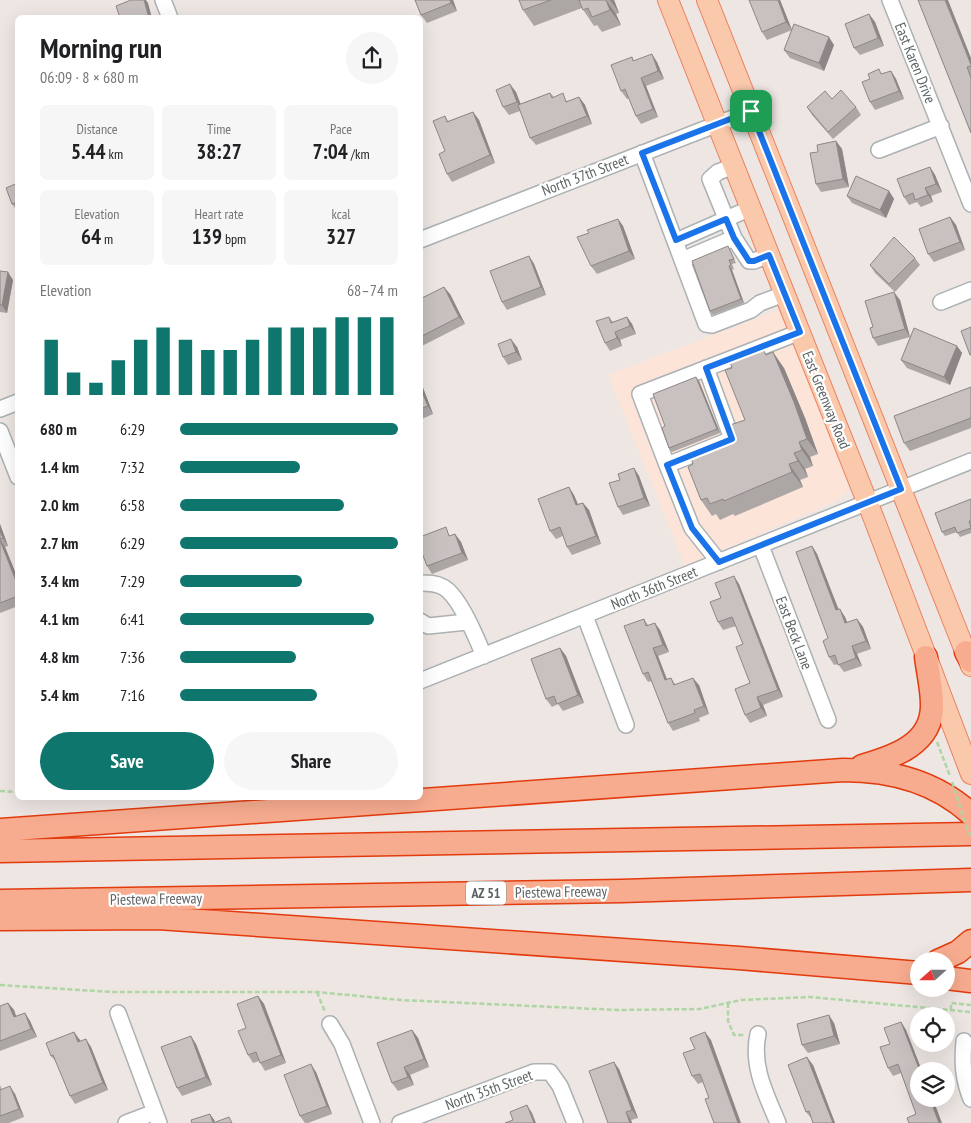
<!DOCTYPE html>
<html lang="en">
<head>
<meta charset="utf-8">
<style>
  body { margin:0; font-family:"PT Sans Narrow",sans-serif; background:#f6f6f6; color:#202124; height:100vh; display:flex; flex-direction:column; font-size:19px; white-space:nowrap }
  * { box-sizing:border-box; margin:0 }
  p { font-size:16px; color:#757577 }
  .icon { flex:none; width:28px; height:28px; fill:none; stroke:currentColor; stroke-width:2; stroke-linecap:round; stroke-linejoin:round }
  .map { position:relative; flex:1; overflow:hidden }
  .side { position:absolute; left:15px; top:15px; width:408px; height:785px; display:flex; flex-direction:column; background:#fff; border-radius:8px; box-shadow:0 5px 20px #0002 }
  .side>* { flex:none }
  .needle { width:32px; rotate:249deg }
  .fabs { position:absolute; left:910px; top:952px; display:grid; gap:10px }
  .fabs a { display:grid; place-items:center; width:45px; height:45px; border-radius:50%; background:#fff; box-shadow:0 5px 20px #0002; font-size:25px }
  .pin { position:absolute; display:grid; place-items:center; width:42px; height:42px; color:#fff; margin:-21px; border-radius:10px; box-shadow:0 2px 8px #0006 }
  .round { display:grid; place-items:center; flex:none; width:52px; height:52px; border-radius:26px; background:#f6f6f6 }
  .summary { display:flex; align-items:center; justify-content:space-between; height:85px; padding:0 25px }
  h1 { font-size:28px; font-weight:600; line-height:38px }
  .figures { display:grid; grid-template-columns:repeat(3,1fr); gap:8px; height:85px; padding:5px 25px }
  .figures div { display:grid; align-content:center; border-radius:8px; background:#f6f6f6; text-align:center }
  .figures b { font-size:21px; font-weight:600 }
  .figures small { font-size:14px; font-weight:400 }
  .figures p { font-size:14px }
  .chart { height:140px; padding:10px 25px }
  .chart p { display:flex; justify-content:space-between }
  .chart svg { width:100%; height:90px; margin-top:5px; stroke:#0f766e; stroke-width:6 }
  .primary-button { display:flex; gap:10px; margin-top:auto; padding:10px 25px }
  .primary-button a { flex:1; height:58px; border-radius:30px; background:#0f766e; color:#fff; font-size:20px; font-weight:600; line-height:58px; text-align:center }
  .primary-button a+a { background:#f6f6f6; color:#202124 }
  ul { padding:0 25px; list-style:none; font-size:16px }
  li { display:grid; grid-template-columns:80px 60px 1fr; align-items:center; height:38px }
  li i { height:12px; border-radius:6px; background:#0f766e }
  .map>svg:first-child { display:block }
  .commercial { fill:#fce4d9 }
  .lines { fill:none; stroke-linecap:round; stroke-linejoin:round }
  .minor-casing { stroke:#acb1b3; stroke-width:18 }
  .major-casing { stroke:#e98260; stroke-width:22 }
  .highway-casing { stroke:#e33b0d; stroke-width:25 }
  .path { stroke:#afd5a5; stroke-width:2.5; stroke-dasharray:5 2.5; stroke-linecap:butt }
  .minor { stroke:#fff; stroke-width:15 }
  .major { stroke:#fac8ab; stroke-width:20 }
  .highway { stroke:#f7ac90; stroke-width:22 }
  .path-bridge { stroke:#afd5a5; stroke-width:2.5; stroke-dasharray:5 2.5; stroke-linecap:butt }
  .wall { fill:#aca6a5 }
  .shaded-wall { fill:#8c8786 }
  .building { fill:#c8c1c0; stroke:#8c8786 }
  .route-casing { stroke:#fff; stroke-width:10 }
  .route { stroke:#1a73e8; stroke-width:6 }
  .labels { text-anchor:middle; stroke-width:4.5; stroke-linejoin:round; paint-order:stroke }
  .shield { fill:#fff; stroke:#8c9192; stroke-width:1 }
  .shield-label { font-size:14px; font-weight:bold; fill:#5b6263 }
  .street-label { font-size:15px; fill:#5b6263; stroke:#fff }
</style>
</head>
<body>
<div class="map">
<svg width="971" height="1123" viewBox="0 0 971 1123">
  <rect width="100%" height="100%" fill="#ede6e3"/>
  <path class="commercial" d="M780,309L848,476L847,492L839,500L685,566L608,375Z"/>
  <g class="lines">
    <defs>
      <path id="minor" d="M163,0L170,18
        M890,0L971,204
        M879,150L941,126
        M642,153L706,324L712,325L751,310L760,303L784,294
        M734,238L710,179L718,172L734,166
        M420,240L751,111
        M676,241L751,208
        M682,260L734,238L749,261H754L769,255
        M941,302L971,290
        M706,368L732,439L667,465L640,394L800,332
        M0,409L18,402
        M0,431L18,477
        M667,465L692,528L719,562
        M761,546L828,720
        M420,583C428,583 436,583 443,587C459,595 477,639 484,656
        M585,616L626,725
        M420,621L428,626L467,622
        M420,681L971,461
        M118,1013L159,1123
        M330,1024L342,1044L372,1123
        M758,1034C751,1066 766,1094 778,1123
        M964,1041C962,1063 963,1079 971,1099
        M126,1123L155,1112
        M400,1123L534,1072H550L560,1086L575,1123"/>
      <path id="major" d="M668,0L874,519L971,774
        M707,0L971,666"/>
      <path id="highway" d="M966,652L971,661
        M862,766C894,757 933,744 932,704C932,689 928,673 926,657
        M0,830L843,770C890,770 935,781 971,814
        M0,851L971,834
        M0,901L622,891L971,880
        M0,919L158,918L739,958L919,973
        M938,961L958,952L971,941
        M946,978L971,981"/>
    </defs>
    <use href="#minor" class="minor-casing"/>
    <use href="#major" class="major-casing"/>
    <use href="#highway" class="highway-casing"/>
    <path class="path" d="M937,742L950,776
      M0,791L18,792
      M0,985L112,992H317L401,1000L619,1010L700,1009L741,1000L810,997L971,1012
      M317,992L325,1012
      M728,1003V1021L734,1035H744
      M951,1010V1003L971,1005"/>
    <use href="#minor" class="minor"/>
    <use href="#major" class="major"/>
    <use href="#highway" class="highway"/>
    <path class="path-bridge" d="M952,782C959,800 962,820 971,836"/>
  </g>
  <path class="wall" d="M415,0H453L457,11L427,23L421,15Z
    M519,0H614L619,13L616,14L621,25L602,32L597,25L594,26L582,8L534,26L523,10Z
    M780,0L792,30L834,45L824,71L790,58L784,50L792,30L767,40L762,32Z
    M918,0L971,58V133Z
    M869,14L875,22L884,46L860,55L854,48Z
    M632,57L634,61L657,62L664,79L646,86L658,117L641,124L636,116L629,98L627,99L621,91Z
    M891,71L896,79L904,99L875,110L870,102L883,74Z
    M516,92L520,104L550,93L554,97L568,101L579,97L585,105L592,124L536,145L530,138L520,111L509,115L503,107Z
    M807,107H856L861,115L833,139L812,115Z
    M473,112L479,120L495,163L452,182L447,174L445,151V116L448,121Z
    M836,141L842,149L849,187L821,192L816,184L818,152Z
    M930,167L935,175L942,192L931,196L933,202L921,207L917,202L909,205L904,197Z
    M18,183V212L12,204Z
    M889,191L894,199L886,218L852,203L847,196Z
    M950,217L956,225L965,250L934,262L928,254Z
    M618,219L623,226L635,259L597,274L591,266L589,233Z
    M728,246L730,250L736,263L732,264L734,269L732,270L744,303L713,315L710,311Z
    M529,256L534,264L546,295L507,310L502,302Z
    M915,258L920,265L895,292L875,273L870,265Z
    M0,271L13,280L7,313L0,312Z
    M450,294L465,324L422,346L420,343V299Z
    M900,300L910,337L957,346L962,353L950,385L907,368L901,360L910,337L878,346L873,338V327Z
    M609,317L613,322L627,317L632,324L636,334L620,340L622,346L610,351L605,343Z
    M517,347L522,360L508,365L503,357Z
    M767,354L784,368L805,418L818,454L810,457L813,466L805,469L808,477L800,480L803,487L735,516L733,514L720,520L716,514L712,516L701,500L693,464L736,440L745,420Z
    M420,380L433,414L422,419L420,416Z
    M699,381L720,433L672,452L669,448L665,426Z
    M971,387V428L910,451L904,443Z
    M634,468L639,476L650,506L623,515L618,507L620,480Z
    M574,495L578,504L583,503L589,510L601,544L572,555L567,547L563,536L556,539L550,531Z
    M971,499V533L960,537L957,532L945,536L942,532Z
    M0,524L8,546L5,547L18,579V606L0,613Z
    M455,534L461,542L468,560L432,574L427,566Z
    M812,546L817,554L838,610L845,617L847,623L857,619L863,627L871,649L857,654L862,666L844,672L838,664L834,665L829,657L828,638Z
    M739,584L783,697L763,705L767,716L750,723L745,715L750,683L743,644L736,626L723,630L718,622L721,598Z
    M644,619L648,625L660,630L669,652L658,656L667,679L671,678L675,684L699,685L709,714L699,718L700,721L673,731L668,723L652,681L648,682L643,674Z
    M560,648L566,656L584,703L563,711L558,704L552,707L546,699Z
    M258,996L264,1004L286,1063L265,1071L259,1061L253,1063L248,1055L246,1028Z
    M8,1003L14,1010L16,1016L25,1013L30,1021L37,1037L0,1051V1006Z
    M901,1022L906,1030L922,1071H919L916,1114L901,1073L893,1076L888,1068L890,1044Z
    M834,1023L840,1044L808,1053L802,1045Z
    M412,1030L418,1038L429,1067L410,1075L414,1085L398,1091L392,1083Z
    M74,1032L80,1041L91,1047L108,1090L75,1104L70,1096L57,1063L51,1056Z
    M711,1040L709,1098L703,1082L698,1084L692,1076L695,1049Z
    M196,1044L212,1085L182,1096L177,1088Z
    M813,1065L835,1123H813L812,1119L806,1112Z
    M619,1069L638,1118L631,1120L632,1123H608Z
    M316,1072L332,1114L308,1123H305L300,1116Z
    M0,1085L2,1090L15,1094L24,1117L9,1123H0Z"/>
  <path class="shaded-wall" d="M144,0H146L148,3L152,18H149Z
    M450,0H453L457,11L451,3Z
    M606,0L616,14L621,25L610,10Z
    M610,0H614L619,13Z
    M778,0H780L792,30L786,22Z
    M945,0H948L971,58V65Z
    M869,14L875,22L884,46L878,38Z
    M829,37L834,45L824,71L819,63Z
    M652,54L657,62L664,79L658,71Z
    M891,71L896,79L904,99L899,91Z
    M641,78L646,86L658,117L653,109Z
    M510,84L516,92L523,110L517,102Z
    M579,97L585,105L592,124L587,116Z
    M473,112L479,120L495,163L490,155Z
    M836,141L842,149L849,187L843,179Z
    M930,167L935,175L942,192L936,184Z
    M925,188L931,196L933,202L928,195Z
    M889,191L894,199L886,218L880,210Z
    M950,217L956,225L965,250L960,242Z
    M618,219L623,226L635,259L629,251Z
    M529,256L534,264L546,295L541,287Z
    M729,266L732,270L744,303L741,299Z
    M8,272L13,280L7,313L2,305Z
    M444,287L450,294L465,324L459,317Z
    M894,292L900,300L910,337L905,329Z
    M627,317L632,324L636,334L630,326Z
    M615,332L620,340L622,346L617,338Z
    M511,339L517,347L522,360L516,352Z
    M957,346L962,353L950,385L944,377Z
    M773,352L784,368L805,418L818,454L807,439Z
    M696,377L699,381L720,433L717,429Z
    M420,380L433,414L428,406L420,387Z
    M799,442L810,457L813,466L802,450Z
    M794,453L805,469L808,477L798,461Z
    M789,464L800,480L803,487L792,472Z
    M634,468L639,476L650,506L644,498Z
    M569,487L574,495L581,513L576,505Z
    M583,503L589,510L601,544L596,536Z
    M0,524L8,546L3,538L0,531Z
    M455,534L461,542L468,560L462,553Z
    M0,540L5,547L18,579V586Z
    M812,546L817,554L842,618L836,610Z
    M734,576L739,584L783,697L778,690Z
    M840,609L845,617L851,631L845,623Z
    M857,619L863,627L871,649L866,641Z
    M655,623L660,630L669,652L663,645Z
    M852,646L857,654L862,666L856,658Z
    M560,648L566,656L584,703L578,695Z
    M653,648L658,656L670,688L665,680Z
    M693,678L699,685L709,714L704,706Z
    M757,697L763,705L767,716L761,708Z
    M258,996L264,1004L286,1063L281,1055Z
    M8,1003L14,1010L19,1025L14,1017Z
    M25,1013L30,1021L37,1037L31,1029Z
    M829,1015L834,1023L840,1044L834,1036Z
    M901,1022L906,1030L922,1071H920Z
    M412,1030L418,1038L429,1067L424,1059Z
    M74,1032L80,1040L84,1050L78,1042Z
    M705,1032L711,1040L741,1123H738Z
    M191,1036L196,1044L212,1085L206,1077Z
    M86,1039L91,1047L108,1090L103,1083Z
    M807,1057L813,1065L835,1123H833Z
    M614,1062L619,1069L638,1118L632,1110Z
    M311,1064L316,1072L332,1114L327,1106Z
    M404,1067L410,1075L414,1085L408,1077Z
    M10,1086L15,1094L24,1117L19,1109Z
    M930,1099H933L942,1123H939Z
    M527,1105L532,1113L536,1123H534Z
    M626,1112L631,1120L632,1123H630Z
    M210,1114L215,1121L213,1123Z"/>
  <path class="building" d="M131,0H144L149,18H120L116,6Z
    M415,0H450L451,3L421,15Z
    M519,0H551L523,10Z
    M579,0H606L610,10L592,17L588,8L583,10Z
    M749,0H778L786,22L762,32Z
    M918,0H945L962,42L971,65V66L967,67L971,78V133Z
    M869,14L878,38L854,48L845,24Z
    M794,24L829,37L819,63L784,50Z
    M652,54L658,71L641,78L653,109L636,116L625,89L621,91L611,65L632,57L633,61Z
    M879,69L881,74L891,71L899,91L870,102L862,82L870,79L868,74Z
    M510,84L517,102L503,107L496,90Z
    M841,90L856,107L828,132L807,107L825,91L832,99Z
    M550,93L552,98L563,93L566,102L579,97L587,116L530,138L518,105Z
    M473,112L490,155L447,174L439,154L445,151L433,121L445,116L447,122Z
    M836,141L843,179L816,184L810,153L818,152L817,145Z
    M930,167L936,184L925,188L928,195L915,200L913,193L904,197L897,179Z
    M856,176L889,191L880,210L847,196Z
    M18,183V202L12,204L6,188Z
    M950,217L960,242L928,254L919,229Z
    M618,219L629,251L591,266L577,237L589,233L587,230Z
    M894,237L915,258L889,284L870,265Z
    M728,246L734,259L729,260L731,265L729,266L741,299L710,311L692,261Z
    M529,256L541,287L502,302L490,271Z
    M0,271L8,272L2,305H0Z
    M444,287L459,317L420,337V299Z
    M894,292L905,329L873,338L870,328L873,327L865,301Z
    M609,317L611,323L627,317L630,326L615,332L617,338L605,343L596,321Z
    M971,327V355H970L961,331Z
    M914,328L957,346L944,377L901,360Z
    M511,339L516,352L503,357L498,344Z
    M763,349L766,355L773,352L794,402L807,439L799,442L802,450L794,453L798,461L789,464L792,472L724,501L723,499L710,504L707,498L701,500L688,467L693,464L691,458L736,440L730,425L745,420L725,370L732,368L730,362Z
    M696,377L717,429L669,448L662,428L665,426L653,394Z
    M420,387L428,406L420,409Z
    M971,387V418L904,443L894,416Z
    M634,468L644,498L618,507L609,483L620,480L618,474Z
    M569,487L576,505L583,503L596,536L567,547L560,527L550,531L538,499Z
    M971,499V521H969L971,528L957,533L955,527L942,532L935,513Z
    M446,527L449,536L455,534L462,553L427,566L420,548V537Z
    M0,531L3,538L0,539Z
    M0,540L18,586V596L0,603Z
    M812,546L836,610L840,609L845,623L857,619L866,641L852,646L856,658L838,665L835,655L829,657L823,641L828,638L796,552Z
    M734,576L778,690L757,697L761,708L745,715L735,689L750,683L736,647L743,644L732,617L718,622L710,602L721,598L715,583Z
    M644,619L646,626L655,623L663,645L653,648L665,680L671,678L674,685L693,678L704,706L694,710L695,713L668,723L648,672L643,674L624,626Z
    M560,648L578,695L557,704L554,696L546,699L531,659Z
    M258,996L281,1055L260,1063L256,1052L248,1055L238,1031L246,1028L237,1004Z
    M8,1003L14,1017L25,1013L31,1029L0,1041V1006Z
    M829,1015L834,1036L802,1045L797,1024Z
    M901,1022L920,1071H919V1099H930L939,1123H909L907,1118L916,1114L898,1064L888,1068L880,1047L890,1044L884,1028Z
    M412,1030L424,1059L404,1067L408,1077L392,1083L377,1043Z
    M74,1032L78,1042L86,1039L103,1083L70,1096L53,1055L51,1056L46,1043Z
    M705,1032L738,1123H714L705,1099L709,1098L700,1074L692,1076L683,1053L695,1049L690,1038Z
    M191,1036L206,1077L177,1088L161,1047Z
    M807,1057L833,1123H813L809,1111L806,1112L788,1065Z
    M614,1062L632,1110L626,1112L630,1123H608L589,1071Z
    M311,1064L327,1106L300,1116L284,1075Z
    M10,1086L19,1109L0,1116V1090Z
    M527,1105L534,1123H505L513,1120L510,1112Z
    M210,1114L213,1123L229,1117L232,1123H192L191,1120Z"/>
  <g class="lines">
    <defs>
      <path id="route" d="M751,111L901,489L719,562L692,528L667,465L732,439L706,368L800,332L769,255L754,261H749L734,238L726,219L676,240L642,153Z"/>
    </defs>
    <use href="#route" class="route-casing"/>
    <use href="#route" class="route"/>
  </g>
  <g class="labels">
    <rect class="shield" x="466" y="881.5" width="40" height="23" rx="4"/>
    <g class="shield-label">
      <text x="486" y="898">AZ 51</text>
    </g>
    <g class="street-label">
      <text transform="translate(915 63) rotate(68)" y="5">East Karen Drive</text>
      <text transform="translate(585 175) rotate(-21)" y="5">North 37th Street</text>
      <text transform="translate(826 400) rotate(68)" y="5">East Greenway Road</text>
      <text transform="translate(654 588) rotate(-22)" y="5">North 36th Street</text>
      <text transform="translate(794 633) rotate(69)" y="5">East Beck Lane</text>
      <text transform="translate(561 892) rotate(-1)" y="5">Piestewa Freeway</text>
      <text transform="translate(156 899) rotate(-1)" y="5">Piestewa Freeway</text>
      <text transform="translate(489 1090) rotate(-20)" y="5">North 35th Street</text>
    </g>
  </g>
</svg>
<div class="fabs">
<a><svg class="needle" viewBox="-14 -14 28 28"><path d="M0-13l5 13h-10z" fill="#e53935"/><path d="M0 13l5-13h-10z" fill="#757577"/></svg></a>
<a><svg class="icon" aria-label="locate" viewBox="0 0 24 24"><circle cx="12" cy="12" r="6"/><path d="M12 2v4M12 18v4M2 12h4M18 12h4"/></svg></a>
<a><svg class="icon" aria-label="layers" viewBox="0 0 24 24"><path d="M12 4l9 5-9 5-9-5zM3 14l9 5 9-5"/></svg></a>
</div>
<div class="pin" style="left:751px;top:111px;background:#1e9e55"><svg class="icon" aria-label="arrive" viewBox="0 0 24 24"><path d="M6 21V4h12l-3 4 3 4H6"/></svg></div>
<section class="side">
<div class="summary"><div><h1>Morning run</h1><p>06:09 · 8 × 680 m</p></div><a class="round"><svg class="icon" aria-label="share" viewBox="0 0 24 24"><path d="M12 15V3M7 8l5-5 5 5M5 13v7h14v-7"/></svg></a></div>
<div class="figures">
<div><p>Distance</p><b>5.44<small> km</small></b></div>
<div><p>Time</p><b>38:27</b></div>
<div><p>Pace</p><b>7:04<small> /km</small></b></div>
</div>
<div class="figures">
<div><p>Elevation</p><b>64<small> m</small></b></div>
<div><p>Heart rate</p><b>139<small> bpm</small></b></div>
<div><p>kcal</p><b>327</b></div>
</div>
<div class="chart"><p><span>Elevation</span>68–74 m</p>
<svg viewBox="0 0 160 44" preserveAspectRatio="none"><path d="M5 44V17M15 44V33M25 44V38M35 44V27M45 44V17M55 44V11M65 44V17M75 44V22M85 44V22M95 44V17M105 44V11M115 44V11M125 44V11M135 44V6M145 44V6M155 44V6"/></svg>
</div>
<ul>
<li><b>680 m</b>6:29<i style="width:100%"></i></li>
<li><b>1.4 km</b>7:32<i style="width:55%"></i></li>
<li><b>2.0 km</b>6:58<i style="width:75%"></i></li>
<li><b>2.7 km</b>6:29<i style="width:100%"></i></li>
<li><b>3.4 km</b>7:29<i style="width:56%"></i></li>
<li><b>4.1 km</b>6:41<i style="width:89%"></i></li>
<li><b>4.8 km</b>7:36<i style="width:53%"></i></li>
<li><b>5.4 km</b>7:16<i style="width:63%"></i></li>
</ul>
<div class="primary-button"><a>Save</a><a>Share</a></div>
</section>
</div>
</body>
</html>
